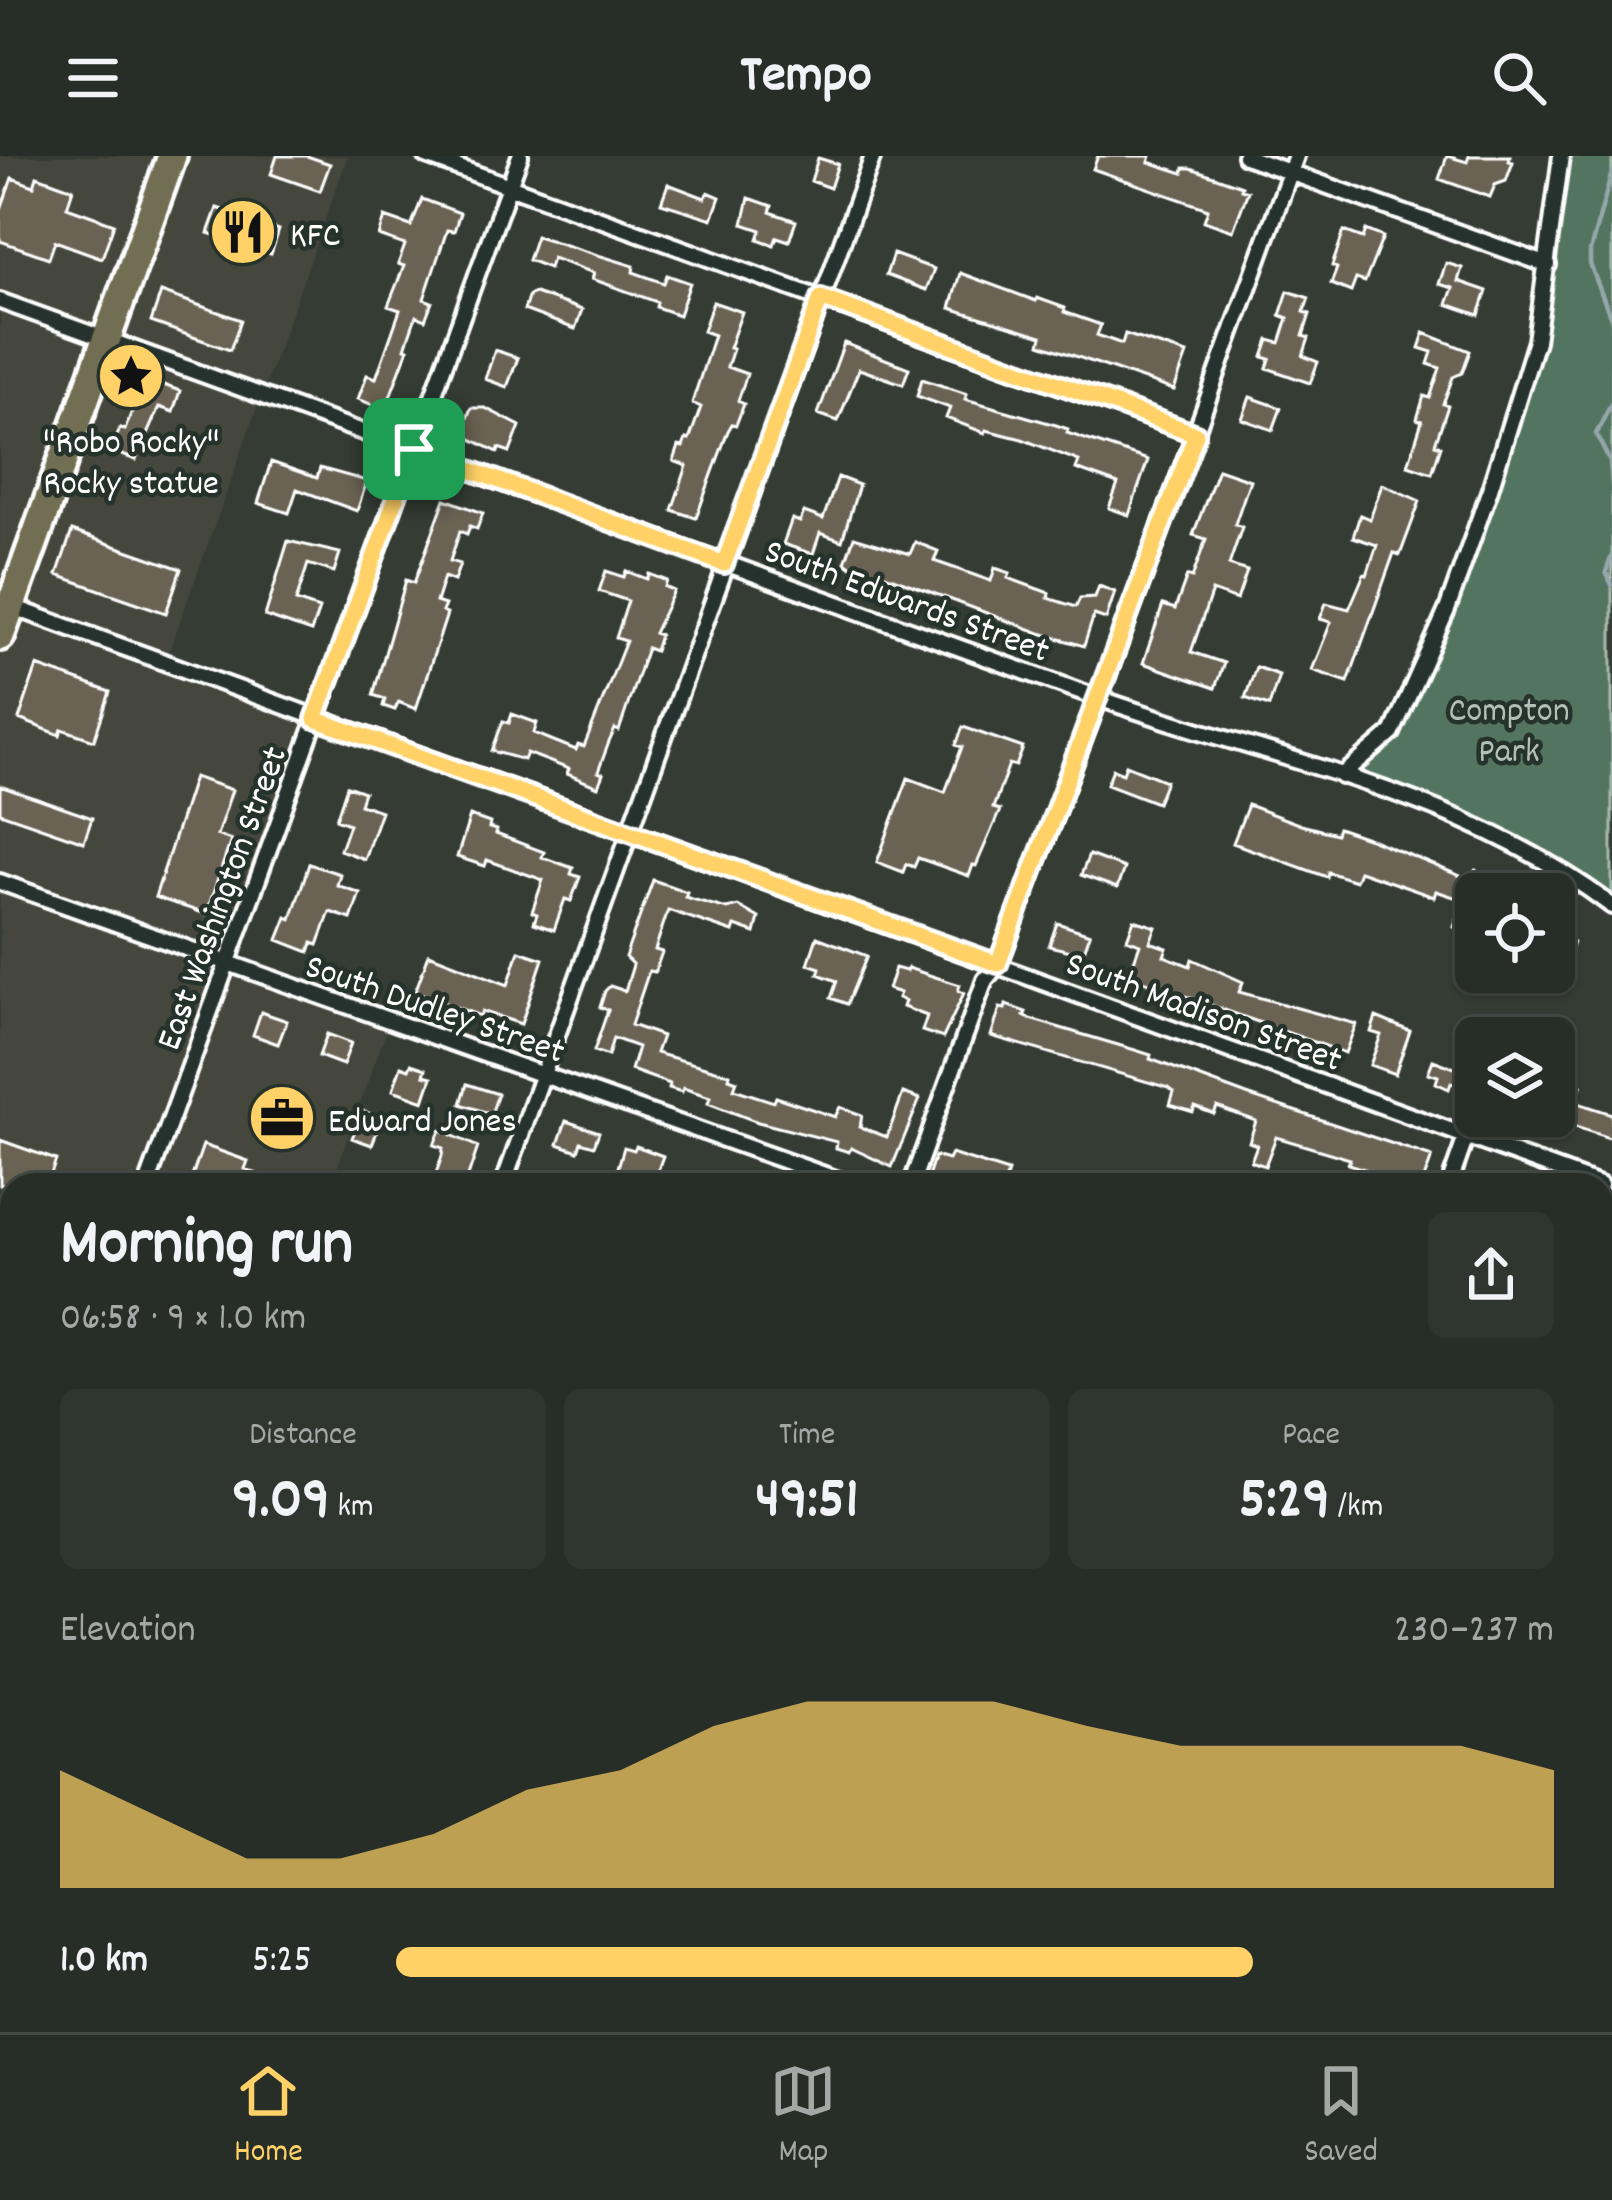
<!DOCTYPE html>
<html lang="en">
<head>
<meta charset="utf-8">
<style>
  body { margin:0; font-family:Dekko,sans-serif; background:#2f352f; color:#f1f3f6; height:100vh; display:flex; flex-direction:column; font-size:45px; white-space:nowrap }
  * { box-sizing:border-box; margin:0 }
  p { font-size:39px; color:#a4a8a7 }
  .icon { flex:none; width:66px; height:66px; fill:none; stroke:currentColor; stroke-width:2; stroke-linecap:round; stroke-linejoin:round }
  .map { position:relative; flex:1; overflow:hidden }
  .drawer { position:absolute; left:0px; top:1017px; width:1614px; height:861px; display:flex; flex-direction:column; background:#272d27; border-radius:36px 36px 0 0; box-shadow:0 3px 9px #0004,0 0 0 3px #434944 }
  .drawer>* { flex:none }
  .fabs { position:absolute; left:1455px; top:717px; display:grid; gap:24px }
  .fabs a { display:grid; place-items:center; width:120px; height:120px; border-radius:18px; background:#272d27; box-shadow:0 3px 9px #0004,0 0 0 3px #434944; font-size:60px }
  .pin { position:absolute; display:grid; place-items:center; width:102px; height:102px; color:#fff; margin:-51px; border-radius:24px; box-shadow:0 6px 18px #0006 }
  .round { display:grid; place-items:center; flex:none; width:126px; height:126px; border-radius:18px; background:#2f352f }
  .headline { display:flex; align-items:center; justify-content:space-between; height:204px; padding:0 60px }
  h1 { font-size:66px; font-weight:700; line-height:90px }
  .stats { display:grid; grid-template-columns:repeat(3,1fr); gap:18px; height:204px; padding:12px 60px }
  .stats div { display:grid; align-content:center; border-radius:18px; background:#2f352f; text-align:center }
  .stats b { font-size:60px; font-weight:700 }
  .stats small { font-size:33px; font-weight:400 }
  .stats p { font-size:33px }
  .chart { height:336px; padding:24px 60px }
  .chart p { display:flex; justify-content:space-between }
  .chart svg { width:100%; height:216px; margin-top:12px; fill:#ffd166; opacity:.7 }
  ul { padding:0 60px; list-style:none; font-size:39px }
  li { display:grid; grid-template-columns:192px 144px 1fr; align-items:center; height:90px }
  li i { height:30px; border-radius:15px; background:#ffd166 }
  header { display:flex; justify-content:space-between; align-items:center; height:156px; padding:0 60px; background:#272d27; font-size:54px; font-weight:700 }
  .tabs { display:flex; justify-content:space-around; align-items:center; height:168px; border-top:3px solid #434944; background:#272d27; font-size:33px; color:#a4a8a7 }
  .tabs a { display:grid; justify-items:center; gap:6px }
  .tabs .current { color:#ffd166 }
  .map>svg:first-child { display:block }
  .built { fill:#44473d }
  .green { fill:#53745e; stroke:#a9baae; stroke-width:3 }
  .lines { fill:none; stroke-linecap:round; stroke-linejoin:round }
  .stream { stroke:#95a7ac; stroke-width:4.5 }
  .building { fill:#6a6252; stroke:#fff; stroke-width:3 }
  .street-casing { stroke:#fff; stroke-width:22 }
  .secondary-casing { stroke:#fff; stroke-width:30 }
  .highway-casing { stroke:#fff; stroke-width:36 }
  .street { stroke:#26332d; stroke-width:14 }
  .secondary { stroke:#26332d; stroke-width:21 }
  .highway { stroke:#726e52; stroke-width:27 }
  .route-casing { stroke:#fff; stroke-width:24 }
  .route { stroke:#ffd166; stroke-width:15 }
  .labels { text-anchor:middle; stroke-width:9; stroke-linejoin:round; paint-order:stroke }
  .poi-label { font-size:36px; fill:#fff; stroke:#26332d; text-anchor:start }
  .street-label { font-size:36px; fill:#fff; stroke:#26332d }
  .park-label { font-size:36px; fill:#b2c0b7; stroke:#26332d }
</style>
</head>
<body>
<header><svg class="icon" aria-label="menu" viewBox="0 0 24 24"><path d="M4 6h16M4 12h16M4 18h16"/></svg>Tempo<svg class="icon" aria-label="search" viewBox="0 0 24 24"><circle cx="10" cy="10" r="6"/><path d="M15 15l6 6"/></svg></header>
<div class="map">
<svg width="1612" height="1876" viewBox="0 0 1612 1876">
  <rect width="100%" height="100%" fill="#343c34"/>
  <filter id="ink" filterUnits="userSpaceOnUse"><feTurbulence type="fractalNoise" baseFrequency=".00833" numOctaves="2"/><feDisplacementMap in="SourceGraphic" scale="24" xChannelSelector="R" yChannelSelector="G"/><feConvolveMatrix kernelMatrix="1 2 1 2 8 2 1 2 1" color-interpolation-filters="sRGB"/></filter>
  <g filter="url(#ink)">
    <path class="built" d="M0,0H348L165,507L315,563L227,809L390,865L331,1029H12V1866H196L192,1876H0Z"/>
    <path class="green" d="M1561,0H1612V750L1554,709L1342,620L1379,590L1447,454L1526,221Z
      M12,1433V1564L0,1559V1440Z"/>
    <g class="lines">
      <path class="stream" d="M1612,16L1590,95V108L1612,165
        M1612,246L1596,278L1610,306L1612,329
        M1612,399L1606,416L1612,429"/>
    </g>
    <path class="building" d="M277,0H307L330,8L320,35L271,18Z
      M1098,0H1151L1149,6L1183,17L1184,12H1191L1242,30L1241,33L1248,35L1233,75L1204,65L1208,53L1093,13Z
      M1447,0L1467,6L1469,0H1510L1509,5L1513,6L1506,25L1495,29L1490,41L1439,23Z
      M818,2L838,8L830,32L811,25Z
      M37,20L73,33L67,51L114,68L102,102L55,85L49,102L0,85V56L12,22L34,30Z
      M668,28L705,42L708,36L720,41L712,63L661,47Z
      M749,42L772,50L770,56L796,65L789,85L777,81L774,89L758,83L761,74L743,68Z
      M422,43L460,57L454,75L447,74L424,143L432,146L425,164L416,160L405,192L408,193L385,254L358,243L367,219L376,222L400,154L388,150L404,110L398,108L405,89L379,80L385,61L411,70Z
      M217,52L279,74L271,98L208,77Z
      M1366,74L1383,81L1365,126L1356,123L1351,136L1331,128L1337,112L1332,110L1344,75L1363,82Z
      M536,80L634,110L633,116L664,127L667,119L690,127L679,159L656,151L657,146L592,123L594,117L552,102L549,112L528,104Z
      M893,98L934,113L926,134L886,119Z
      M1446,107L1462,112L1458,125L1487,135L1479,159L1447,148L1453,132L1439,128Z
      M960,117L1036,145L1037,142L1065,152L1064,156L1101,169L1097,179L1122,188L1125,178L1187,198L1174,234L1040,188L1042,180L950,152Z
      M1288,135L1309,142L1304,156L1310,158L1303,180L1309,182L1303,200L1318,206L1310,227L1267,212L1270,203L1263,201L1269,184L1280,187L1288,162L1280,159Z
      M161,136L241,164L230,194L151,166Z
      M535,137L582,154L575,173L524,154L529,139Z
      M713,146L742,156L729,192L733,193L727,211L747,218L738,245L744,248L736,269L732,268L728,275L696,362L672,354L687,310L674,305L679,290L683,291L686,283L689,284L701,251L692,247L714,179L703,175Z
      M1424,177L1470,195L1462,217L1453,221L1443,248L1448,250L1435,288L1441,290L1432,317L1408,309L1422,265L1417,263L1424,240L1430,242L1440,212L1428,208L1432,196L1419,192Z
      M844,187L909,212L903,228L859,213L838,265L818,258Z
      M495,194L518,202L507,231L485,223Z
      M144,222L180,235L173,256L159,251L136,304L111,295L120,272L125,274Z
      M922,223L967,238L965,243L1056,269L1068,273L1067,277L1148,304L1129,359L1109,352L1118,328L1076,313L1079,305L1022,283L986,274L985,277L946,262L950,252L917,240Z
      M1250,241L1281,252L1273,274L1242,263Z
      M471,252H485L520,270L510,296L499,292L498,296L461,278Z
      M271,306L317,322L320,312L367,325L357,355L297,333L289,357L258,347Z
      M1218,313L1250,324L1235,368L1242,371L1229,409L1247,415L1237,444L1212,435L1191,496L1224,507L1215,532L1143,507L1163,449L1175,453L1187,420L1192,422L1206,383L1193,379Z
      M838,321L859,329L842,385L820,377L813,398L783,388L792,363L800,366L804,356L823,363Z
      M1382,328L1420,345L1400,399L1394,397L1348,526L1312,514L1331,466L1320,463L1326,447L1349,453L1364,418L1367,419L1377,389L1353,381L1360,359L1370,363Z
      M445,343L483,357L477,373L470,370L467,378L460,375L450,405L460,408L454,425L444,421L436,446L445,449L442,456L447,458L416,553L398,546L395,554L383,550L385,543L373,539L406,424L414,427Z
      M72,375L181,413L166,457L57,419Z
      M854,381L910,398L915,386L938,395L934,405L991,425L995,412L1010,417L1008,422L1049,437L1048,442L1076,451L1080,442L1095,441L1099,430L1115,436L1106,463L1094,459L1084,490L1040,477L885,419L853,412L845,406Z
      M288,385L340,397L334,416L308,408L296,445L319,453L311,476L265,460Z
      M606,415L624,421L626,415L647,423L649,418L667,425L665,431L674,435L654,477L660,479L655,495L647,492L619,575L615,573L609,586L598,616L603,618L598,631L567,618L569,613L527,597L524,604L492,595L503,565L509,567L512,558L537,567L534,577L576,594L578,589L584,591L626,485L616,482L628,445L599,435Z
      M37,510L110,536L94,584L62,573L60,579L19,563Z
      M1256,511L1279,519L1269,550L1245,542Z
      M963,571L1023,592L1016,610L1009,608L993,652L1000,654L976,710L973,709L969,720L918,702L914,711L906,708L903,716L877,706L908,622L945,636L962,591L956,589Z
      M1126,609L1166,625L1157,647L1107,628L1113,613L1123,617Z
      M194,621L232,634L217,679L231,684L206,758L155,741Z
      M0,630L92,662L84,686L0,657Z
      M347,630L364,636L360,648L381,655L364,703L340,694L349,668L336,663Z
      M1248,649L1301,669L1336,678L1338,672L1373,684L1470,724L1476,713V726L1503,738H1476V778L1454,771L1463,744L1436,735L1434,741L1359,715L1355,725L1328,716L1327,721L1233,687Z
      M470,660L490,667L489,672L497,674L496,678L544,696L542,701L573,712L571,718L580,721L571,745L565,743L554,774L534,767L537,758L532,756L543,724L487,704L485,710L457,701Z
      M1089,699L1124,712L1117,732L1081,719Z
      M309,708L340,718L337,729L360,737L351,763L330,756L318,789L312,787L309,796L278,784L287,761L291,763Z
      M653,724L687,736L685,741L727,753L738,750L759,762L755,777L735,770L733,776L668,754L655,794L662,796L655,816L649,815L631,869L662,880L656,897L730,918L729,922L737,925L734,933L774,946L776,941L835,961L840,951L862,959L860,971L887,981L903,937L920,943L892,1011L851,992L849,996L836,992L837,986L758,966L708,947L710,941L683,932L682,936L669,932L670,928L631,914L638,891L613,882L608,900L594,895L608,854L600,851L605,835L610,830L625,835L633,809L625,801Z
      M1134,764L1156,771L1150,786L1167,792L1164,800L1190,810L1192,803L1243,826L1239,836L1356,868L1345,897L1132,821L1134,817L1130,816L1140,788L1127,783Z
      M1057,767L1090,778L1083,798L1049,790Z
      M1554,780L1573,786L1557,834L1554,833Z
      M817,781L867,800L847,848L831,842L837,825L818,818L820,812L808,808Z
      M519,795L543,803L521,868L482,855L480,860L415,836L429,798L508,829Z
      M895,812L906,815L908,812L960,829L958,835L964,837L943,882L922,875L927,860L903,851L905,845L898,842L900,837L888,833Z
      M1006,849L1026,856L1024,860L1030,863L1135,894L1151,899L1150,903L1247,939L1432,1001L1422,1029H1402L1403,1025L1348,1008L1350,1003L1276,981L1265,1010L1251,1005L1257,989L1249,986L1256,965L1217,951L1214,958L1195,951L1193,956L1170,949L1174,936L1169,932L991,880L1000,852L1005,853Z
      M261,856L287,865L278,888L253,879Z
      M1376,861L1410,875L1395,918L1370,909L1381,879L1371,876Z
      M327,878L351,887L343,909L319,900Z
      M1433,904L1476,920V933L1451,927L1449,933L1436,927L1438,920L1428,917Z
      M411,908L426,913L424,919L432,921L424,945L393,934L401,910L409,913Z
      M1554,922L1581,930L1575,946L1612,958V983L1554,964Z
      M467,928L498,938L491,958L461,948Z
      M272,937L306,949L292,987L258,975Z
      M363,955L382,962L372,989L352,982Z
      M566,965L599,976L594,990L581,986L578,995L558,988Z
      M440,974L478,991L465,1029H432L442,1000L443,992L434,989Z
      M0,984L56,1004L51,1018L77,1029H0Z
      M203,989L248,1005L245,1013L284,1029H189Z
      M636,990L663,1000L654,1025L635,1018L633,1024L616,1018L624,991L634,994Z
      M951,998L1008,1016L1004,1029H960L928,1021L935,1000L948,1004Z"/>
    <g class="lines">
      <defs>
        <path id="street" d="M426,0L1195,278
          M1245,0L1548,109
          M0,145C365,275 728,410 1093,540C1268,603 1462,635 1612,750
          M10,450L1600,1029
          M1342,620L1392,577L1447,454L1490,333L1536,185L1561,0
          M0,726L853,1029
          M147,1029L520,0
          M503,1029L873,0
          M911,1029L985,824L998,808L1099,543L1296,0
          M1449,1029L1466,981
          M0,1073L12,1078
          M1602,1304L1612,1308
          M0,1440L12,1407
          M1602,1656L1612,1660
          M0,1777L12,1781
          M242,1866L269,1876
          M192,1876L196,1866
          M626,1876L630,1866
          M958,1876L962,1866"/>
        <path id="secondary" d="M0,1429L12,1433
          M1225,1866L1252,1876"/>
        <path id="highway" d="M0,480L172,0"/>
      </defs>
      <use href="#street" class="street-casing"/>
      <use href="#secondary" class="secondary-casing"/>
      <use href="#highway" class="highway-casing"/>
      <use href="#street" class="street"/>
      <use href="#secondary" class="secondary"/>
      <use href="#highway" class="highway"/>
    </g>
  </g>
  <g class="lines" filter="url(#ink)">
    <defs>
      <path id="route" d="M821,142L1196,278L998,808L315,563L414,293L724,408Z"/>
    </defs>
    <use href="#route" class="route-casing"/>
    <use href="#route" class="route"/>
  </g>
  <defs>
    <symbol id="restaurant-disc" viewBox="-11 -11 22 22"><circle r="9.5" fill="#ffd166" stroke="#26332d"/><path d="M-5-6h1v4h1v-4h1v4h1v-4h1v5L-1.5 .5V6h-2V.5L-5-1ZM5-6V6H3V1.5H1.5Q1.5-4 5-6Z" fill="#111"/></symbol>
    <symbol id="sight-disc" viewBox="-11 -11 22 22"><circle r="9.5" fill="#ffd166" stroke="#26332d"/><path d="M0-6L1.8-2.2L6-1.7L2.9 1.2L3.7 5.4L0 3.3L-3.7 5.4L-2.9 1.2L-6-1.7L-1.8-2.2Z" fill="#111"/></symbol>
    <symbol id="office-disc" viewBox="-11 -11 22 22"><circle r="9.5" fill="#ffd166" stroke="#26332d"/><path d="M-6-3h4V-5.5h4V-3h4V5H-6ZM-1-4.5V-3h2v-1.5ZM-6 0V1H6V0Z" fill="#111"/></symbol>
  </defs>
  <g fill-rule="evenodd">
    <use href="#restaurant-disc" x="205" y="38" width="76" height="76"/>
    <use href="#sight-disc" x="93" y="182" width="76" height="76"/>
    <use href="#office-disc" x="244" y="924" width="76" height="76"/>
  </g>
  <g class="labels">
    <g class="poi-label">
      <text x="290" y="89">KFC</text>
      <text x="131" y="296" text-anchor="middle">"Robo Rocky"<tspan x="131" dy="41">Rocky statue</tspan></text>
      <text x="328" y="975">Edward Jones</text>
    </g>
    <g class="street-label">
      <text transform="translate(908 442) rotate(20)" y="13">South Edwards Street</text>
      <text transform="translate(219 741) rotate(-70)" y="13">East Washington Street</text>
      <text transform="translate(436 850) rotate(19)" y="13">South Dudley Street</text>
      <text transform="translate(1205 853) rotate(20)" y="13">South Madison Street</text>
    </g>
    <g class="park-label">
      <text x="1509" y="564">Compton<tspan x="1509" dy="41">Park</tspan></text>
    </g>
  </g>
</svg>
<div class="fabs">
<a><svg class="icon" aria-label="locate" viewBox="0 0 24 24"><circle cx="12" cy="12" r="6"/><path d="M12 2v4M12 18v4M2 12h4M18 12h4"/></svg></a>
<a><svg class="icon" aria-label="layers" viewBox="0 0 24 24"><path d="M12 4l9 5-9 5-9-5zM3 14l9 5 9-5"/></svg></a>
</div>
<div class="pin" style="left:414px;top:293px;background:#1e9e55"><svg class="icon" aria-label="arrive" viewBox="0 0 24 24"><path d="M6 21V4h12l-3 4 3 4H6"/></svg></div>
<section class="drawer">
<div class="headline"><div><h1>Morning run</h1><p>06:58 · 9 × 1.0 km</p></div><a class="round"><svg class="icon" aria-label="share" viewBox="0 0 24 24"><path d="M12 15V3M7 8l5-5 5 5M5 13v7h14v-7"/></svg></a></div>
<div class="stats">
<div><p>Distance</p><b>9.09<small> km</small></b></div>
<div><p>Time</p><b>49:51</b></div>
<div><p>Pace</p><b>5:29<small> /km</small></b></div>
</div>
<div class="chart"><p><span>Elevation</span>230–237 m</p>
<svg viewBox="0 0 160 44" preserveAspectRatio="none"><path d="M0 44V20L10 29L20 38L30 38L40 33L50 24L60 20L70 11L80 6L90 6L100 6L110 11L120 15L130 15L140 15L150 15L160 20V44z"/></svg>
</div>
<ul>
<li><b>1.0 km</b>5:25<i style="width:74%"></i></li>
</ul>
</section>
</div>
<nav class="tabs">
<a class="current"><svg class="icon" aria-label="home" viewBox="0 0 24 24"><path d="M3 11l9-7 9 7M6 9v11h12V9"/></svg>Home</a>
<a><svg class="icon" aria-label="map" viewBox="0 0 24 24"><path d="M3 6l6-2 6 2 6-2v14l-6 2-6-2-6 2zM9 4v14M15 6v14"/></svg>Map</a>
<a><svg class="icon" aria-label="saved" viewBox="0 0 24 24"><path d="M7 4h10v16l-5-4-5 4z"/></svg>Saved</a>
</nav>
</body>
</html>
